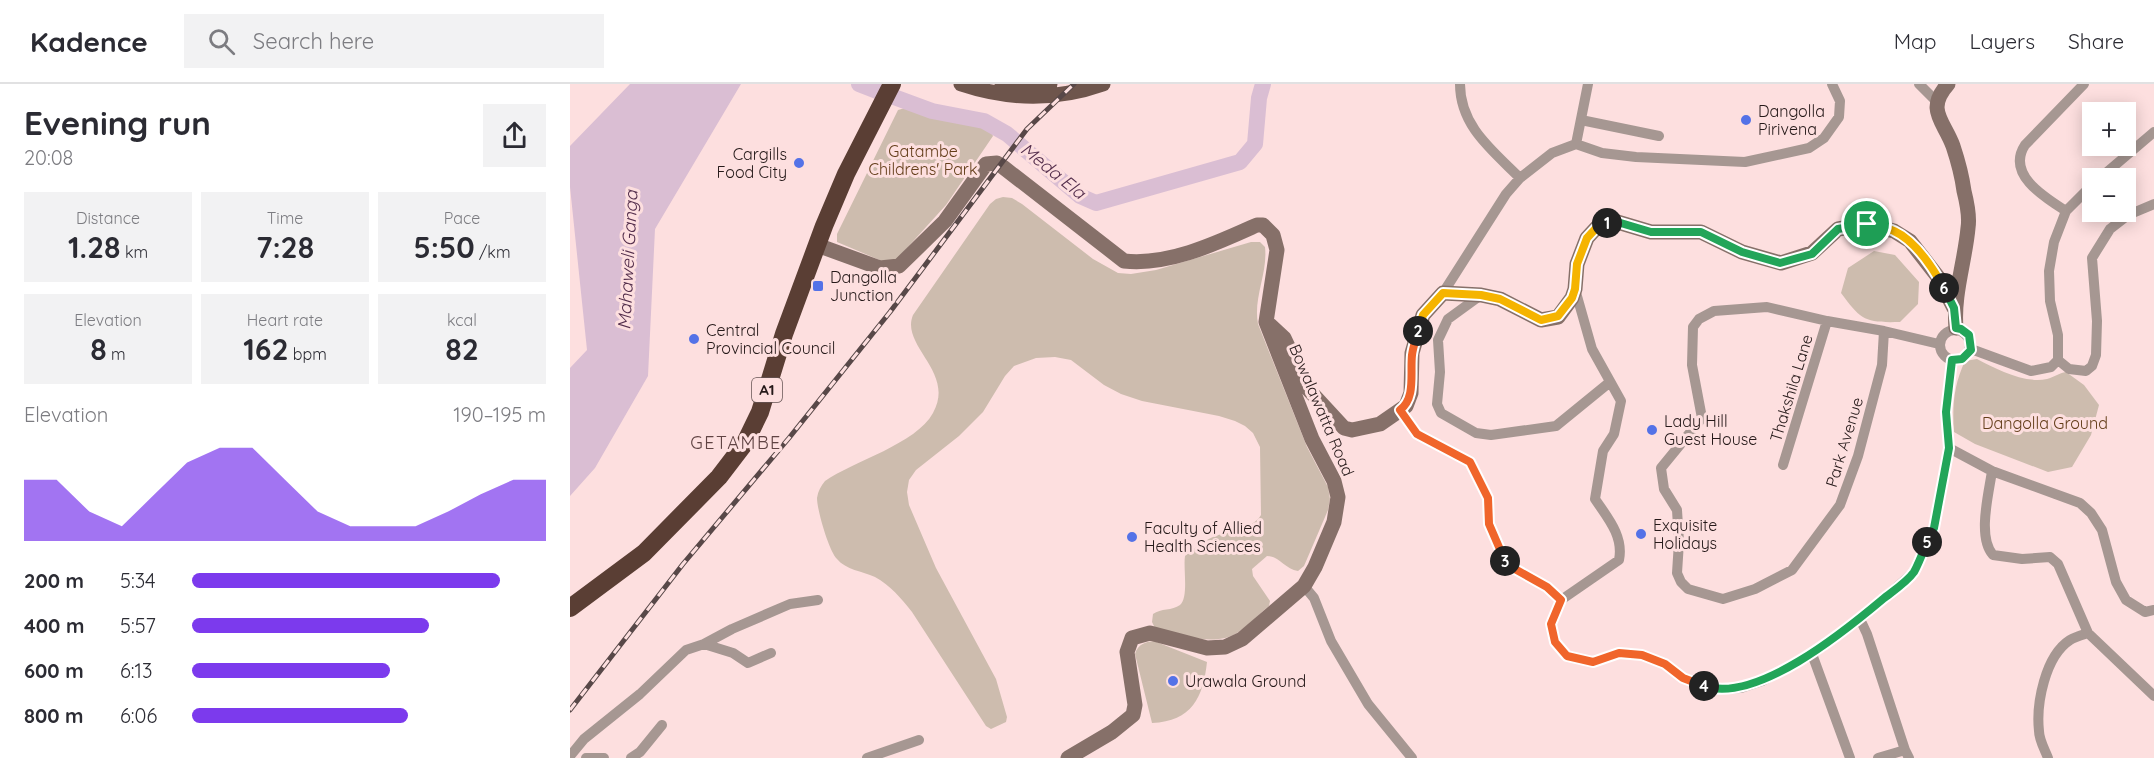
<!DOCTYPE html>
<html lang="en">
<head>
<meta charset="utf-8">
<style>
  body { margin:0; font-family:Quicksand,sans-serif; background:#f2f2f3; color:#2b2b33; height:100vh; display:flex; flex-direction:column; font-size:22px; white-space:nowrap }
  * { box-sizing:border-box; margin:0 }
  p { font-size:20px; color:#7c7c81 }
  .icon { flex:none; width:33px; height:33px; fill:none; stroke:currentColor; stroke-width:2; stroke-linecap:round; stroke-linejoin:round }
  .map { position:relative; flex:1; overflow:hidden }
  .side { display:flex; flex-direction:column; background:#fff; width:570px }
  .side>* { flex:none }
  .buttons { position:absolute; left:1512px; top:18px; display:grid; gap:12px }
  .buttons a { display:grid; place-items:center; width:54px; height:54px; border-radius:0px; background:#fff; box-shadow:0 3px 15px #0003; font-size:30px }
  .pin { position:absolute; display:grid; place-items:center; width:51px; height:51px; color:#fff; margin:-26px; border:3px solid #fff; border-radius:50%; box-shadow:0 2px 6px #0007 }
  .km { position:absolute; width:30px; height:30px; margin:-15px; border-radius:50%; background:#222; color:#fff; font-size:16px; line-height:30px; text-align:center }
  .round { display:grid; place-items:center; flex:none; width:63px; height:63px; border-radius:0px; background:#f2f2f3 }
  .summary { display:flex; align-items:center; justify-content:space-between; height:102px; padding:0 24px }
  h1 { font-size:33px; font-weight:800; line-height:45px }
  .figures { display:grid; grid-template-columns:repeat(3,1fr); gap:9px; height:102px; padding:6px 24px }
  .figures div { display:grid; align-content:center; border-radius:0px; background:#f2f2f3; text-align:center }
  .figures b { font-size:30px; font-weight:800 }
  .figures small { font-size:16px; font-weight:400 }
  .figures p { font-size:16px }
  .chart { height:168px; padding:12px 24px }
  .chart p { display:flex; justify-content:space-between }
  .chart svg { width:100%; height:108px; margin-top:6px; fill:#7c3aed; opacity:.7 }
  ul { padding:0 24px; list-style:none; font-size:20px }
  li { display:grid; grid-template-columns:96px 72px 1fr; align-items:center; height:45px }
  li i { height:15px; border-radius:8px; background:#7c3aed }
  header { display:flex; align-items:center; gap:36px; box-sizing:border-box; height:84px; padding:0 30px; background:#fff; border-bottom:2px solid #e1e1e2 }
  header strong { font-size:28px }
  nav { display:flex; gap:33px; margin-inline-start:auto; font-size:21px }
  .search { width:420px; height:54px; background:#f2f2f3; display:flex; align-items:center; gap:15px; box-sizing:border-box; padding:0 21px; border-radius:0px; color:#7c7c81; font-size:22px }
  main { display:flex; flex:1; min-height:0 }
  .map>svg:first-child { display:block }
  .green { fill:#cdbcae }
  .water { fill:#dabed3 }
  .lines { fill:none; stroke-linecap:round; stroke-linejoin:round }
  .river { stroke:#dabed3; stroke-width:16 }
  .street { stroke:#a69792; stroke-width:10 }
  .secondary { stroke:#867069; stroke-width:15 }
  .primary { stroke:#6e554c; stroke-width:15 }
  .highway { stroke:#5a3e34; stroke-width:18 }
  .rail-casing { stroke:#584848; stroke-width:5 }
  .rail { stroke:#fddfdf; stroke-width:3; stroke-dasharray:9; stroke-linecap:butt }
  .split-1-casing { stroke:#fff; stroke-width:12 }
  .split-2-casing { stroke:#fff; stroke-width:12 }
  .split-3-casing { stroke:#fff; stroke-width:12 }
  .split-4-casing { stroke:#fff; stroke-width:12 }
  .split-5-casing { stroke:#fff; stroke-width:12 }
  .split-6-casing { stroke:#fff; stroke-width:12 }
  .split-7-casing { stroke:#fff; stroke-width:12 }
  .split-1 { stroke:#22a559; stroke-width:8 }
  .split-2 { stroke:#f5b400; stroke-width:8 }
  .split-3 { stroke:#f0652b; stroke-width:8 }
  .split-4 { stroke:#f0652b; stroke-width:8 }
  .split-5 { stroke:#22a559; stroke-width:8 }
  .split-6 { stroke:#22a559; stroke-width:8 }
  .split-7 { stroke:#f5b400; stroke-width:8 }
  .poi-dot { fill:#5472e7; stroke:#fddfdf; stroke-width:2 }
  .labels { text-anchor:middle; stroke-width:6; stroke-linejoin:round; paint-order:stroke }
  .shield { fill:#fddfdf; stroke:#665454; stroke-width:1.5 }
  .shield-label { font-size:15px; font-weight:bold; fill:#251919 }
  .poi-label { font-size:16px; fill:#251919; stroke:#fddfdf; text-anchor:start }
  .park-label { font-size:16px; fill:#633d19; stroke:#fddfdf }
  .street-label { font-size:16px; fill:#251919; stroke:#fddfdf }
  .water-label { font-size:18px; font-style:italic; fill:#542e4c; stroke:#fddfdf }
  .neighbourhood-label { font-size:18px; letter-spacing:1.5px; fill:#604343; stroke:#fddfdf }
</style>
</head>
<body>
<header>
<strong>Kadence</strong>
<div class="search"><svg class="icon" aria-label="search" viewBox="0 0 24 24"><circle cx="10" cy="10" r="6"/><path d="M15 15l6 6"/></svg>Search here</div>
<nav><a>Map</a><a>Layers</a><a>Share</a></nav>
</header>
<main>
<section class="side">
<div class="summary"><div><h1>Evening run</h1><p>20:08</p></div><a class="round"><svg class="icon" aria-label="share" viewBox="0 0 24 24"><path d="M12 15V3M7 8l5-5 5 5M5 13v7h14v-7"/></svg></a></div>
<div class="figures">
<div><p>Distance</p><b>1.28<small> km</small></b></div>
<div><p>Time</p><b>7:28</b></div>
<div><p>Pace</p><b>5:50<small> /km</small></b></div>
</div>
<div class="figures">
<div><p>Elevation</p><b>8<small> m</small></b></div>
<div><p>Heart rate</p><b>162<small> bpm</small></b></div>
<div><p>kcal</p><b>82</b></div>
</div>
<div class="chart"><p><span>Elevation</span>190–195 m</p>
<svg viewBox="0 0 160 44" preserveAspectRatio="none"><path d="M0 44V19L10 19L20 32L30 38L40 25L50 12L60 6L70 6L80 19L90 32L100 38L110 38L120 38L130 32L140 25L150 19L160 19V44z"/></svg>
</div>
<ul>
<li><b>200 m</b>5:34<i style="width:87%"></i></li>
<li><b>400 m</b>5:57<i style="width:67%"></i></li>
<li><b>600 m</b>6:13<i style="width:56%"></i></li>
<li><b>800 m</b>6:06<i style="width:61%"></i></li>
</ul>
</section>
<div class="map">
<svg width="1584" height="674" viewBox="0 0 1584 674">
  <rect width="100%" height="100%" fill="#fddfdf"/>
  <path class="green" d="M335,24L419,44L423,52L376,121L327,175L319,180L267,158V150L328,26Z
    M433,113L442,114L452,120L523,175L548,189L561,190L586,186L681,158H690L695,163C698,189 683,214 688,240L737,363L758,403L760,415L758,426L734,482L728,487C715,485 709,472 697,472L682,485L683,492L700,517L699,522C689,530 680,540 670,547C645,565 611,550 585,544L582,538L583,530C591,524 602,527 610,521C619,513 613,484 615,472C624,465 633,457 643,453C659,446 682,446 691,431L690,363L683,349L675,342L665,337L649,332L572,317L551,310L534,301L501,276L485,273L466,274L444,282L435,292L413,328L389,352L346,386L339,396L337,408L339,421L366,484L426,595L437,633L436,638L421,645L416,642L342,528C331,514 320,501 305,493C292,487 276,486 267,475C259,467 247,426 247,414C248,407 251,402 255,397C284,377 346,360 363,329C386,288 330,262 343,231L420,120L426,115Z
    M1304,167L1325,171L1349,198L1348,220L1330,238C1295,239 1291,236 1271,209L1278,184Z
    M1407,275C1426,285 1455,300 1477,295C1484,293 1489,289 1496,288L1514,301L1529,321L1521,351L1502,383L1478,388L1405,360L1384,348C1382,322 1384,300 1395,277Z
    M584,557L637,578C633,614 622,637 582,639L565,570C568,560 575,558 584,557Z"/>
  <path class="water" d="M60,0H171L85,145L78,292L25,384L0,412V284L17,266L0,103V62Z"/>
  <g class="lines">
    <path class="river" d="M289,0L307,7
      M324,13L362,27L414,37L437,50L510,112L526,119L670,78L685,60L689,14L693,0"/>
    <path class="street" d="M890,0C890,42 922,66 950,94
      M1349,0L1367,18
      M1011,36L1089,52
      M1006,60L1018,0
      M1530,94L1584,48
      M1496,127C1474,113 1436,90 1455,61L1514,0
      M873,209L936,110L950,94L982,69L1006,60L1032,69L1066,73L1175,78L1239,64L1254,54L1269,33L1270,17L1262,0
      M911,211L878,235L868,256L870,288L867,320L871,329L906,349L921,351L986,342L1040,298
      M1370 261a15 15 0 1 1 30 0a15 15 0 1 1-30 0Z
      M1314,247L1312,281L1288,372L1270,421L1222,486L1185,505L1153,515L1118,505L1111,498L1107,489L1109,458L1107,426L1094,405L1091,384L1132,334L1122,281L1123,243L1129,235L1144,227L1197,223L1257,237L1314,247L1369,260
      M1401,265L1461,287L1481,283L1488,276V251L1480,217L1479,187L1484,158L1496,127L1522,101
      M1488,276L1499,285L1516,287L1522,282L1526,271L1527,237L1522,174L1540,145L1558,131L1584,120
      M830,326L847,350L900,378L918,414L919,440L936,480L977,503L991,516L981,540L985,558L997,572L1023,578L1049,569L1072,571L1095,580L1113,594L1144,605L1171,604L1192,597L1242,570L1290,535L1343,489L1364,444L1379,364L1376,329L1382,276
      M1379,364L1422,387L1510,419L1521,429L1532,446L1546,498L1556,516L1575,528L1584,526
      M1213,381L1257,237
      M1422,387C1419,409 1407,453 1423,471L1452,475L1480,473L1488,480L1518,549L1584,612
      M734,502L744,514L761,557L798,620L842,674
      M991,516L1049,476C1054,452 1037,433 1025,415L1033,367L1044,350L1051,317L1022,265L1005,205
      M1290,535L1297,550L1335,666L1339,674
      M134,560L162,545L220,520L248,516
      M1242,570L1280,674
      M0,672L14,655L70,610L116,566L134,560L163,569L178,579L201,569
      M16,674H34
      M61,674L70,668L92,641
      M297,674L349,656
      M1308,674L1335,666
      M1478,674C1475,666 1469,656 1469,647C1466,620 1475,572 1500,556C1505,553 1512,551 1518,549"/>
    <path class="secondary" d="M1378,0C1355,26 1374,37 1383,62C1388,77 1392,92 1394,107C1397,119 1400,132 1398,144C1395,177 1383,211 1386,244
      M433,83L554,177C599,182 647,159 687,141H693L703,151L707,166L696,238L742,355L764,397L768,413L764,438L745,483L734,502L672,555L655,563L637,564L580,549L562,554L557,568L565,621L563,631L542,648L498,674
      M247,161L310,184L329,182L375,137L416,80L427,79
      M700,241L714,254L738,305L774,344L782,346L810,340L836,322L841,309L842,269L853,231L873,209L911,211L930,215L971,236L988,233L1002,214L1005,205L1007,180L1017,154L1029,141L1044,137L1081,148H1131L1172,168L1211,179L1242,169L1268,145L1297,140L1324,147L1340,157L1368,193L1384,224"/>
    <path class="primary" d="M391,0C439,16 485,17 533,0
      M432,0L455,2L480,0"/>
    <path class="highway" d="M0,524L74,469L149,393L175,359L190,328L214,250L254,142L276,90L322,0"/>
    <defs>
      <path id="rail" d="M0,626L113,480L219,354L320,228L457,45L504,0"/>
    </defs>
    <use href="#rail" class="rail-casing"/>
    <use href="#rail" class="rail"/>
  </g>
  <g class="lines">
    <defs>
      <path id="split-1" d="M1037,139L1044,137L1081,148H1131L1172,168L1210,179L1242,170L1268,145L1297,140"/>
      <path id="split-2" d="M848,247L853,231L873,209L911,211L930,215L971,236L988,232L1002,214L1005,205L1007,180L1017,154L1029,141L1037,139"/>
      <path id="split-3" d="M848,247C846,255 843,263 842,271C840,290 846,314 830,326L847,350L900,378L918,414L919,440L935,477"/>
      <path id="split-4" d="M935,477L936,480L977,503L991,516L981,540L985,558L997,572L1023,578L1049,569L1072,571L1095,580L1113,594L1134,602"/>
      <path id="split-5" d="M1134,602C1186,620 1275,547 1313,515C1323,507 1337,498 1344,488C1349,479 1353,468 1357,458"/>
      <path id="split-6" d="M1357,458L1364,444L1379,364L1376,328L1382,276L1392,275L1401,266L1399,251L1391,245L1386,244L1384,224L1374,204"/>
      <path id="split-7" d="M1297,140C1305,142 1316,143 1324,147C1346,157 1363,184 1374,204"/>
    </defs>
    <use href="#split-1" class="split-1-casing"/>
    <use href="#split-2" class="split-2-casing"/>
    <use href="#split-3" class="split-3-casing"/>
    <use href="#split-4" class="split-4-casing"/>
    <use href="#split-5" class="split-5-casing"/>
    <use href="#split-6" class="split-6-casing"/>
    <use href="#split-7" class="split-7-casing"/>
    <use href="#split-1" class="split-1"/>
    <use href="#split-2" class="split-2"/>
    <use href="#split-3" class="split-3"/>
    <use href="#split-4" class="split-4"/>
    <use href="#split-5" class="split-5"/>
    <use href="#split-6" class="split-6"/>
    <use href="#split-7" class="split-7"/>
  </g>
  <g class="poi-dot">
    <circle cx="1176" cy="36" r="6"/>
    <circle cx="229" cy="79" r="6"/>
    <rect x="242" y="196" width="12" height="12" rx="3"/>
    <circle cx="124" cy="255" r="6"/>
    <circle cx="1082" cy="346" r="6"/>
    <circle cx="1071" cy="450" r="6"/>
    <circle cx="562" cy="453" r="6"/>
    <circle cx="603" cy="597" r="6"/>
  </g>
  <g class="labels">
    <rect class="shield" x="182" y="294" width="30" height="24" rx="4.5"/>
    <g class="shield-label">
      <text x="197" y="311">A1</text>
    </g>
    <g class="poi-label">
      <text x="1188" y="33">Dangolla<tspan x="1188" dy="18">Pirivena</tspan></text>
      <text x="217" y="76" text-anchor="end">Cargills<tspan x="217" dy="18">Food City</tspan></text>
      <text x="260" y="199">Dangolla<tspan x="260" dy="18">Junction</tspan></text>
      <text x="136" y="252">Central<tspan x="136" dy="18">Provincial Council</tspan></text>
      <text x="1094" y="343">Lady Hill<tspan x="1094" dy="18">Guest House</tspan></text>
      <text x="1083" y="447">Exquisite<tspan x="1083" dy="18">Holidays</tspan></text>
      <text x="574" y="450">Faculty of Allied<tspan x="574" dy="18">Health Sciences</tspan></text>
      <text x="615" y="603">Urawala Ground</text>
    </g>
    <g class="park-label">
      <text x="353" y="73">Gatambe<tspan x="353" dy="18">Childrens' Park</tspan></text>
      <text x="1475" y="345">Dangolla Ground</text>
    </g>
    <g class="street-label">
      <text transform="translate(1221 304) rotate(-73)" y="6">Thakshila Lane</text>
      <text transform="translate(752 326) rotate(67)" y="6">Bowalawatta Road</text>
      <text transform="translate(1274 358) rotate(-73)" y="6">Park Avenue</text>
    </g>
    <g class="water-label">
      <text transform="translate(483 87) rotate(39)" y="6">Meda Ela</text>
      <text transform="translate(58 176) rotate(-87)" y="6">Mahaweli Ganga</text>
    </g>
    <g class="neighbourhood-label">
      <text x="166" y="365">GETAMBE</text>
    </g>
  </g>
</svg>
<div class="buttons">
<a>+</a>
<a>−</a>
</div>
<div class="pin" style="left:1297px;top:140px;background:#1e9e55"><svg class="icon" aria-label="arrive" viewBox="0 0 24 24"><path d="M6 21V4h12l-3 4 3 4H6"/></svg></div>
<b class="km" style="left:1037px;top:139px">1</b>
<b class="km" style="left:848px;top:247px">2</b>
<b class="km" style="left:935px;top:477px">3</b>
<b class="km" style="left:1134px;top:602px">4</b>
<b class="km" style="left:1357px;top:458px">5</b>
<b class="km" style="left:1374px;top:204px">6</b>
</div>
</main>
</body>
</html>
